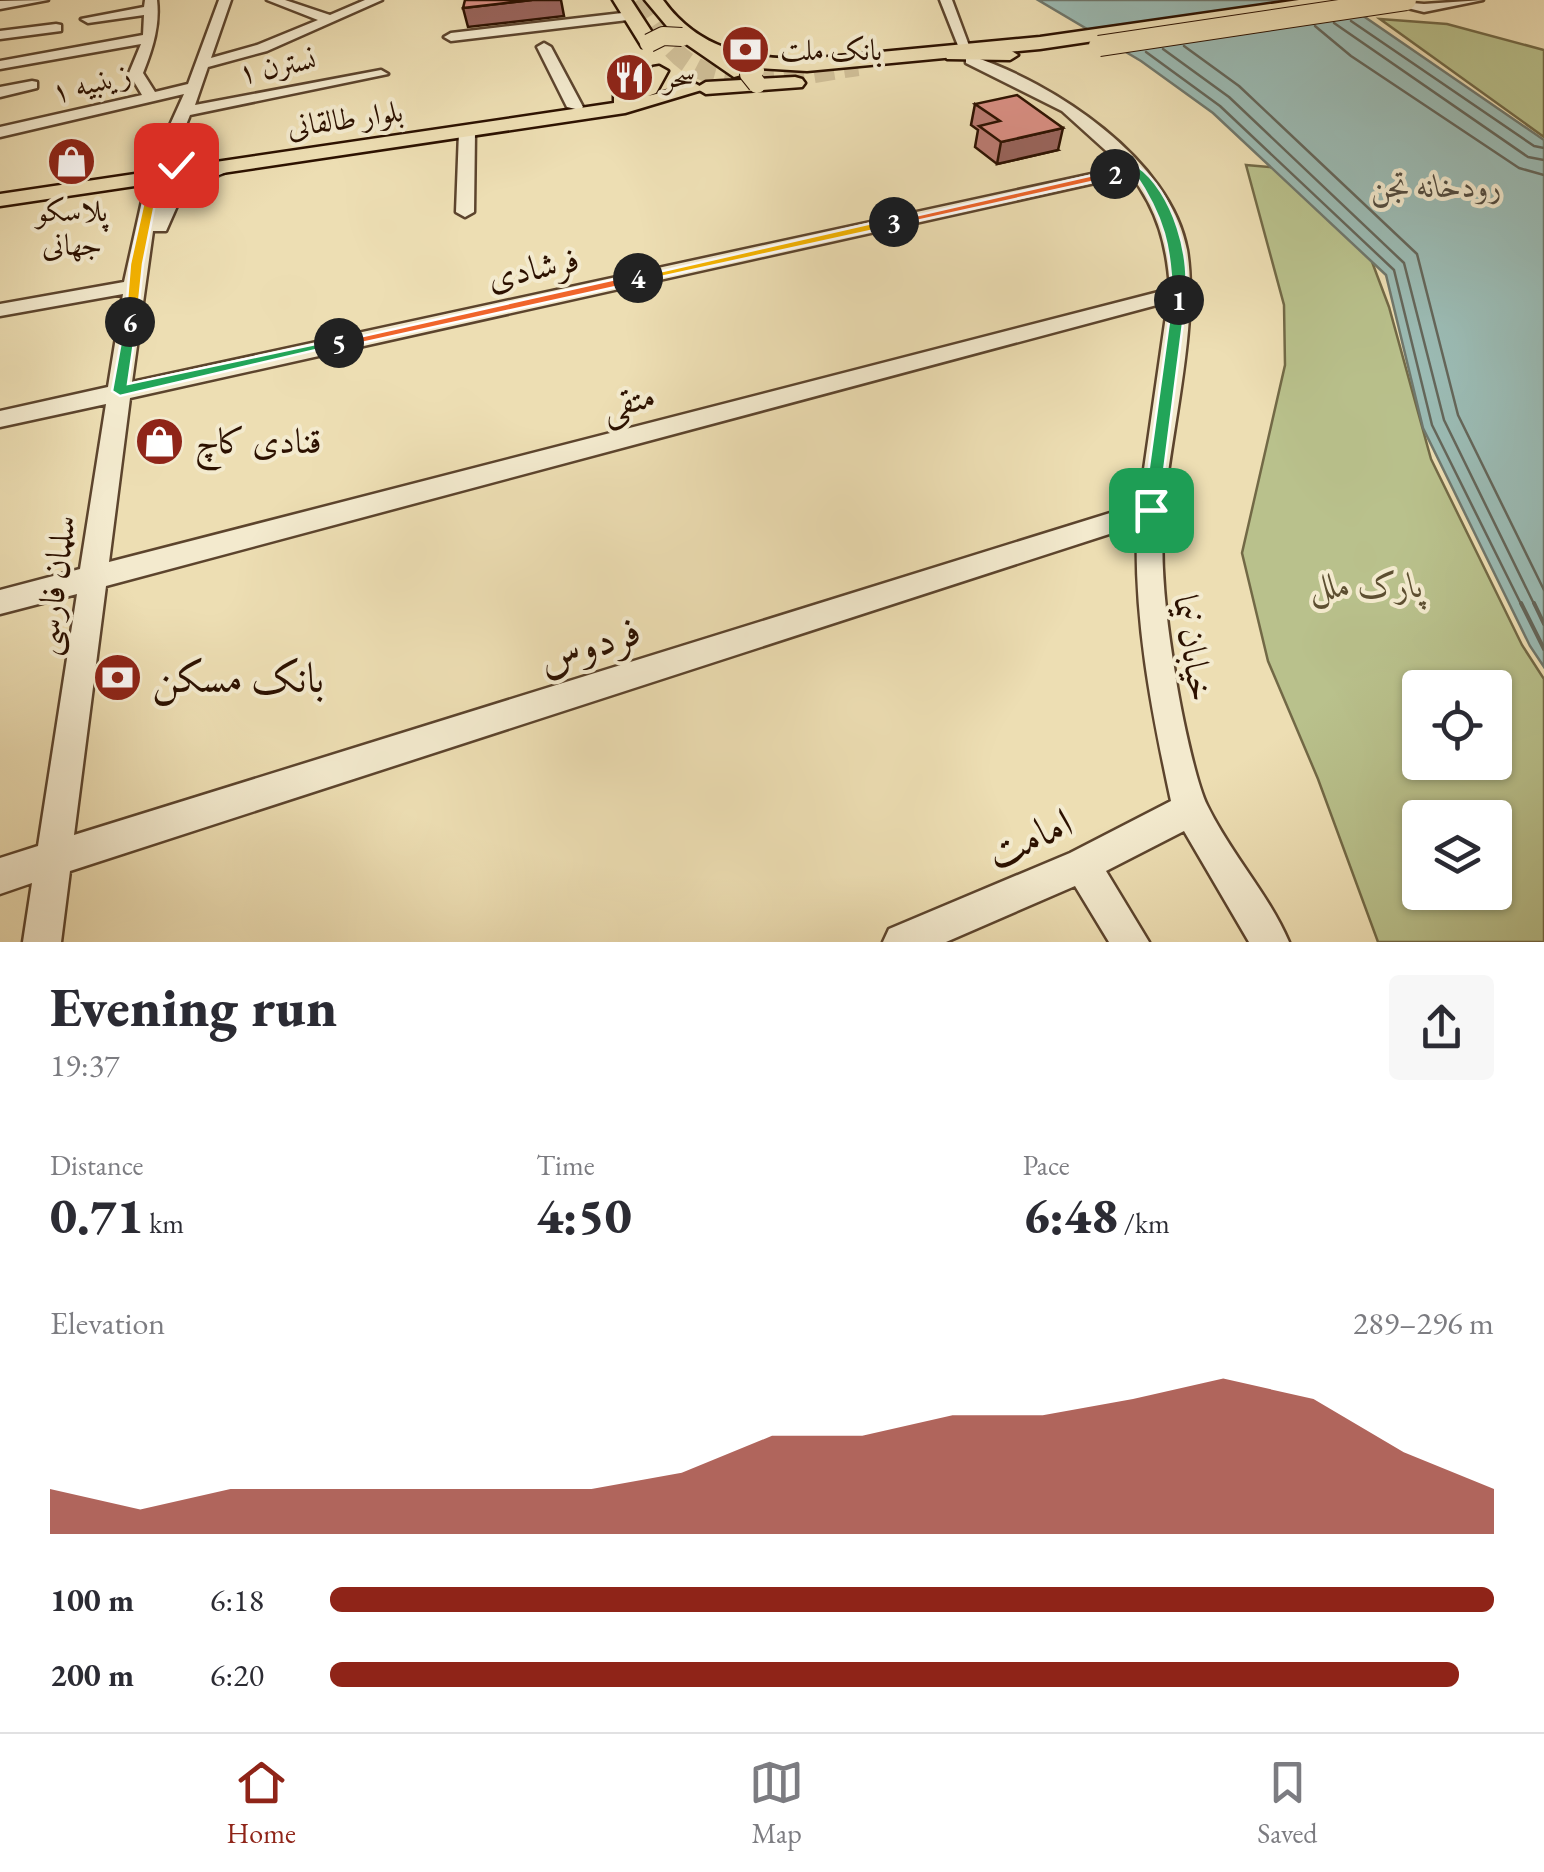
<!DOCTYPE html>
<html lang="en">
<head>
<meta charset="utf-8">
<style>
  body { margin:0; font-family:"EB Garamond",Amiri,serif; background:#f7f7f7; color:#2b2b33; height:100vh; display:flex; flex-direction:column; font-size:38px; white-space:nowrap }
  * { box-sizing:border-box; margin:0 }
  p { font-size:32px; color:#7c7c81 }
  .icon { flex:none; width:55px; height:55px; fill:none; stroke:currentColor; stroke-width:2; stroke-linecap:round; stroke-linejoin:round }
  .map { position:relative; height:942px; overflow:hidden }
  .panel { display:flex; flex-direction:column; background:#fff; flex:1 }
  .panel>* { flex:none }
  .controls { position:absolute; left:1402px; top:670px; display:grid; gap:20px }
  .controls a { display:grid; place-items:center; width:110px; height:110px; border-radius:10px; background:#fff; box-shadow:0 2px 8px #0004; font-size:50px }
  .pin { position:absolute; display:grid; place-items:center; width:85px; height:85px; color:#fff; margin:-42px; border-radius:20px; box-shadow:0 5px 15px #0006 }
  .km { position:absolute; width:50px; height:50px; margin:-25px; border-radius:50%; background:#222; color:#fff; font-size:28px; line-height:50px; text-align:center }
  .round { display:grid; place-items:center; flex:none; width:105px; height:105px; border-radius:10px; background:#f7f7f7 }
  .headline { display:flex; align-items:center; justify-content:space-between; height:170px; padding:0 50px }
  h1 { font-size:55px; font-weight:800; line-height:75px }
  .figures { display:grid; grid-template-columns:repeat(3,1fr); gap:15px; height:170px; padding:10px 50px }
  .figures div { display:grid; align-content:center }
  .figures b { font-size:50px; font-weight:800 }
  .figures small { font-size:28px; font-weight:400 }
  .figures p { font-size:28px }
  .chart { height:280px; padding:20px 50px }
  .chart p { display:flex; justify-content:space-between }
  .chart svg { width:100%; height:180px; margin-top:10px; fill:#8f2418; opacity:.7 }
  ul { padding:0 50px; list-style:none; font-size:32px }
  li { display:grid; grid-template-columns:160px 120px 1fr; align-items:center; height:75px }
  li i { height:25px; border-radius:12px; background:#8f2418 }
  .dock { display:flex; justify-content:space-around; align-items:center; height:140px; border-top:2px solid #e1e1e2; background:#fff; font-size:28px; color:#7c7c81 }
  .dock a { display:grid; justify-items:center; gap:5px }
  .dock .selected { color:#8f2418 }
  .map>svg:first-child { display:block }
  .green { fill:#b9c18c; stroke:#726946; stroke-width:2.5; fill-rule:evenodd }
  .water { fill:#9bbbb4; stroke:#6f776c; stroke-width:2.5 }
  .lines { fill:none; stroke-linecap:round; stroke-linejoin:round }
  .shore-far1 { stroke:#64665a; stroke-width:2.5 }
  .shore { stroke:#64665a; stroke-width:4 }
  .highway-tunnel { stroke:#d0bf98; stroke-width:20; stroke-dasharray:20 10; stroke-linecap:butt }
  .minor-casing { stroke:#5c442d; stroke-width:5 }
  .major-casing { stroke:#2c1100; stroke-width:5 }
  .highway-casing { stroke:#2c1100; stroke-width:5 }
  .minor { fill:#f3eace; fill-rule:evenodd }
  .major { fill:#eddeb3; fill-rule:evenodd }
  .highway { fill:#eddeb3; fill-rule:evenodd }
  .major-bridge-casing { stroke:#2c1100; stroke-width:20; stroke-linecap:butt }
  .highway-bridge-casing { stroke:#2c1100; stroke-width:22; stroke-linecap:butt }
  .major-bridge { stroke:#eddeb3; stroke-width:18 }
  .highway-bridge { stroke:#eddeb3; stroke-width:20 }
  .wall { fill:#bb7b72; stroke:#2c1100; stroke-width:2.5 }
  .shaded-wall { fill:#99645c; stroke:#2c1100; stroke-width:2.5 }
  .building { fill:#da8f84; stroke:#2c1100; stroke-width:2.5 }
  .split-1 { fill:#22a559; stroke:#fff; stroke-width:2.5 }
  .split-2 { fill:#22a559; stroke:#fff; stroke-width:2.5 }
  .split-3 { fill:#f0652b; stroke:#fff; stroke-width:2.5 }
  .split-4 { fill:#f5b400; stroke:#fff; stroke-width:2.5 }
  .split-5 { fill:#f0652b; stroke:#fff; stroke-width:2.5 }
  .split-6 { fill:#22a559; stroke:#fff; stroke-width:2.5 }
  .split-7 { fill:#f5b400; stroke:#fff; stroke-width:2.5 }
  .labels { text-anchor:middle; stroke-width:8; stroke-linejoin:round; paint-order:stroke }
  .far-poi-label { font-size:30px; fill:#2c1100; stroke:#f3eace; text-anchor:start }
  .far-street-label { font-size:30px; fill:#2c1100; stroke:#f3eace }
  .far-water-label { font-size:32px; font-style:italic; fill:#534c3f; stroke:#f3eace }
  .street-label { font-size:35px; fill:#2c1100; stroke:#f3eace }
  .poi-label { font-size:35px; fill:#2c1100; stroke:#f3eace; text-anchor:start }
  .park-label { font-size:35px; font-style:italic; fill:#5d4f31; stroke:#f3eace }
  .near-street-label { font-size:42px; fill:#2c1100; stroke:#f3eace }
  .near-poi-label { font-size:42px; fill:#2c1100; stroke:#f3eace; text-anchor:start }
</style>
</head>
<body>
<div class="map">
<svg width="1544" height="942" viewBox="0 0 1544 942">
  <rect width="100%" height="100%" fill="#eddeb3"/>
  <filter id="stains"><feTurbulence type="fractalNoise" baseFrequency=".002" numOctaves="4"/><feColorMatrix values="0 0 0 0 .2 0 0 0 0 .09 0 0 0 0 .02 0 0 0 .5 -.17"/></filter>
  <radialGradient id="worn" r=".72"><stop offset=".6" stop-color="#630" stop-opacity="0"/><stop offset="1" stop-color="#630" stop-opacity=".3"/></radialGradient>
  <path class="green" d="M1380,19L1447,24L1544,50V137Z
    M1246,165L1313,171L1354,214L1389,307L1431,459L1522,645L1544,679V942H1378L1318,779L1268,661L1242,553L1285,365L1284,305ZM1420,688H1495V762H1420ZM1420,818H1495V892H1420Z"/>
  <path class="water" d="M1038,0H1340L1544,140V667L1530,646L1423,428L1386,275L1213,113L1141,61Z"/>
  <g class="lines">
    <path class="shore-far1" d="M1351,21L1534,146L1544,148
      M1334,23L1528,157L1544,160
      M1315,26L1351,56L1519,168L1544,175
      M1184,46L1239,86L1417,254L1458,415L1544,590
      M1163,49L1229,97L1404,263L1444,420L1535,606
      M1146,52L1220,106L1394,270L1432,425L1522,606"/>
    <path class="shore" d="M1521,603L1544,649
      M1534,603L1544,624"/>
    <path class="highway-tunnel" d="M638,0C652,21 666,47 687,62C734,94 806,73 858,66"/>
    <defs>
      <path id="minor" d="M48,0L0,9V1Z
        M145,0H157C160,25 153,48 143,73L155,92L188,84L219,0H231L211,58L257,45L318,20L267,0H285L330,15L365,0H382L267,51L208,67L195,105L381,70L388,74L190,115L169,167L160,172L151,167L184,94L0,137V127L142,95L129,73L141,44L0,69V61L143,35L144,15L88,23L81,19L144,7Z
        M940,0H952L971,51L959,48Z
        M1375,0L1424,4L1483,0L1424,12Z
        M631,12L636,13V19L451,41L444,37L451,33Z
        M56,24L61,25V31L0,39V31Z
        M544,43L551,47L583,107L580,110L567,107L537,47Z
        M971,56C1053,82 1171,160 1187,250C1199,322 1171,431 1164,506C1159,562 1166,618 1175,673C1179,702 1195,781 1207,805C1230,853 1268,893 1289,942H1249L1184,831L1106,871L1149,942H1109L1075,886L946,942H883L889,929L1070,853L1171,801C1151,708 1134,620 1137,525L70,871L61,942H23L32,883L0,894V858L38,846L77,594L0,614V590L80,569L106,404L0,427V411L108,387L123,294L0,316V304L124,282L148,174L163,178L158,203L179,178L220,163L229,168L226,172L184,190L166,231H153L132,382L1124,167L1062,111L966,63V57ZM1131,175C1158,211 1167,245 1170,289L109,562L130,398ZM1168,302L1139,504L74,835L106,586Z
        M32,81L37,82V88L0,97V87Z
        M467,127L475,132L474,212L465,217L456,212L459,132Z"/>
      <path id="major" d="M953,50H1010L1018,55L1010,60L947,59L945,55Z
        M659,66L668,71L656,93L648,96L696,84L705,89L625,113L0,206V194L614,103V95L643,85L653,67Z"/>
      <path id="highway" d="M613,0H631L659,43L656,47H642Z
        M645,0H663C699,50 749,59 807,59L1040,37L1299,0H1345L1336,5L1040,49L807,71L744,67L741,75L734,77L676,37Z
        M795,77L802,79L805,83L802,87L706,94L696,88L706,82Z"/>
    </defs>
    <use href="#minor" class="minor-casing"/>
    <use href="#major" class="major-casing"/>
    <use href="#highway" class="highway-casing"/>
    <use href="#minor" class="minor"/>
    <use href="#major" class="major"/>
    <use href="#highway" class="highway"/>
    <defs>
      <path id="major-bridge" d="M649,43L663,36L682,37
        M755,70L749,74L757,84"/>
      <path id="highway-bridge" d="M1099,46L1406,0"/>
    </defs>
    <use href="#major-bridge" class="major-bridge-casing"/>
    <use href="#highway-bridge" class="highway-bridge-casing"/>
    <use href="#major-bridge" class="major-bridge"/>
    <use href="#highway-bridge" class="highway-bridge"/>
  </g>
  <path class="wall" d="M975,104L1058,150L997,164L975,147L978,130L971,125Z"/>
  <path class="shaded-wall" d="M532,0H561L564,16L468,27L463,8Z
    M1063,128L1058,150L997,164L1001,142Z"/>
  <path class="building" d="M465,0H532L463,8Z
    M1017,95L1063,128L1001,142L979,126L1000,121L975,104Z"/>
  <path class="split-1" d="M1179,296L1186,300L1159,510L1151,516L1143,510L1172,300Z"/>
  <path class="split-2" d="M1137,166C1173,190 1194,261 1184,303L1172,300C1171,247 1164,217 1134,173L1115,177L1110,174Z"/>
  <path class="split-3" d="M1115,170L1119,176L894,226L888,222Z"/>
  <path class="split-4" d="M894,218L898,225L638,282L632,278Z"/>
  <path class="split-5" d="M638,274L645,278L643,281L339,348L332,343Z"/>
  <path class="split-6" d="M125,319L137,322L128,384L339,339L346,343L120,396L112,391Z"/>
  <path class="split-7" d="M176,161L180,167L160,179L143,264L137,322L125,325L130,264L149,178Z"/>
  <defs>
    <symbol id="bank-disc" viewBox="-11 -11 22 22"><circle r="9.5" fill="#8f2418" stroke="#f3eace"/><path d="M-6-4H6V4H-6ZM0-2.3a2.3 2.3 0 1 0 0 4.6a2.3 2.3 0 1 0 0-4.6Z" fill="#fff"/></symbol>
    <symbol id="restaurant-disc" viewBox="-11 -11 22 22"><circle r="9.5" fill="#8f2418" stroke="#f3eace"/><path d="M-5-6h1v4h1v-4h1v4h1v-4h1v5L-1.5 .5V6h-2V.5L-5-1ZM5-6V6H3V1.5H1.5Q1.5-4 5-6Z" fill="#fff"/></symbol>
    <symbol id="shop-disc" viewBox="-11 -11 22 22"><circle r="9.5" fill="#8f2418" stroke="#f3eace"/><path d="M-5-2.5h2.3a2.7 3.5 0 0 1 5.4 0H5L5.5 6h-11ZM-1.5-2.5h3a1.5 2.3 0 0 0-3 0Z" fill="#fff"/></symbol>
  </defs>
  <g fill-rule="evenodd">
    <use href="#bank-disc" x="718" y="22" width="55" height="55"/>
    <use href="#restaurant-disc" x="602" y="50" width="55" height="55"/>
    <use href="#shop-disc" x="44" y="134" width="55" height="55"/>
    <use href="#shop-disc" x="132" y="414" width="55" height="55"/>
    <use href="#bank-disc" x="90" y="650" width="55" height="55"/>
  </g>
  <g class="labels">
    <g class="far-poi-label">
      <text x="780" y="60">بانک ملت</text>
      <text x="664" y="87">سحر</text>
      <text x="72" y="221" text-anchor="middle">پلاسکو<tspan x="72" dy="34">جهانی</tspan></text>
    </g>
    <g class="far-street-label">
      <text transform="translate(277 66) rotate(-11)" y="10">نسترن ۱</text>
      <text transform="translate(91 83) rotate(-14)" y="10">زینبیه ۱</text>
      <text transform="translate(345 119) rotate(-8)" y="10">بلوار طالقانی</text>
    </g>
    <g class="far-water-label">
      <text x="1436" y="197">رودخانه تجن</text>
    </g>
    <g class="street-label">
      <text transform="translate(533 268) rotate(-12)" y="12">فرشادی</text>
      <text transform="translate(628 401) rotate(-15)" y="12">متقی</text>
      <text transform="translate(54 585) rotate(-82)" y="12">سلمان فارسی</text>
      <text transform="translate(1194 648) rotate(81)" y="12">خیابان نیما</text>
    </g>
    <g class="poi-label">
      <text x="195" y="453">قنادی کاچ</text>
    </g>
    <g class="park-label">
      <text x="1367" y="597">پارک ملل</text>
    </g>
    <g class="near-street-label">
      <text transform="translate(589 644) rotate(-18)" y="15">فردوس</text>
      <text transform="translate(1029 837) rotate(-24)" y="15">امامت</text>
    </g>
    <g class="near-poi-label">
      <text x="152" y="692">بانک مسکن</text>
    </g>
  </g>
  <rect width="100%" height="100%" filter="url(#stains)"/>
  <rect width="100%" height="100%" fill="url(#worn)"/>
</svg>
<div class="controls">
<a><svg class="icon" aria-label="locate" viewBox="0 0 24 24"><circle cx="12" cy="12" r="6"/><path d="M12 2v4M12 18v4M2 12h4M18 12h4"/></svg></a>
<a><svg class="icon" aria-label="layers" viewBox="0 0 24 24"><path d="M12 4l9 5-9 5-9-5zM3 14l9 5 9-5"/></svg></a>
</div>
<div class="pin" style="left:1151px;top:510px;background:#1e9e55"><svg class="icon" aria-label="arrive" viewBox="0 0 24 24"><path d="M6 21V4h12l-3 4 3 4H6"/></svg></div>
<div class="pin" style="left:176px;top:165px;background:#d93025"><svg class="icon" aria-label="check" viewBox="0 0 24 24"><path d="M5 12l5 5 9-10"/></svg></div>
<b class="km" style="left:1179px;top:300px">1</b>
<b class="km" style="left:1115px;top:174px">2</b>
<b class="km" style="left:894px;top:222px">3</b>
<b class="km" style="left:638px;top:278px">4</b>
<b class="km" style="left:339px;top:343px">5</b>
<b class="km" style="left:130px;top:322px">6</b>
</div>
<section class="panel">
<div class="headline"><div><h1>Evening run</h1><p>19:37</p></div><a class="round"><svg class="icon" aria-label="share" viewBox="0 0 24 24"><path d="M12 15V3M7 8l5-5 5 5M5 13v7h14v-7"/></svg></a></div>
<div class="figures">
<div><p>Distance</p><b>0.71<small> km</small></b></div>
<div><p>Time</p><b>4:50</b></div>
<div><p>Pace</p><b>6:48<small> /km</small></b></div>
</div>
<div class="chart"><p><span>Elevation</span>289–296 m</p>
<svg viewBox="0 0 160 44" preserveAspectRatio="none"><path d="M0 44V33L10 38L20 33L30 33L40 33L50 33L60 33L70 29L80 20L90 20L100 15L110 15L120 11L130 6L140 11L150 24L160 33V44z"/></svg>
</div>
<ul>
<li><b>100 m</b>6:18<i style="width:100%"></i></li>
<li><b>200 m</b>6:20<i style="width:97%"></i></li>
</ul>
</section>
<nav class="dock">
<a class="selected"><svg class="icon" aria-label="home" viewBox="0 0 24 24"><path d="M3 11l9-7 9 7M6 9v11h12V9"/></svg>Home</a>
<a><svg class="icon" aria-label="map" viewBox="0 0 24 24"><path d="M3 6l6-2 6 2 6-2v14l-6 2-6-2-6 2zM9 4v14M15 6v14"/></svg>Map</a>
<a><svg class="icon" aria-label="saved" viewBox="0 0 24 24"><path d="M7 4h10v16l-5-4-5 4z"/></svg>Saved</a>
</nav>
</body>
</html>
